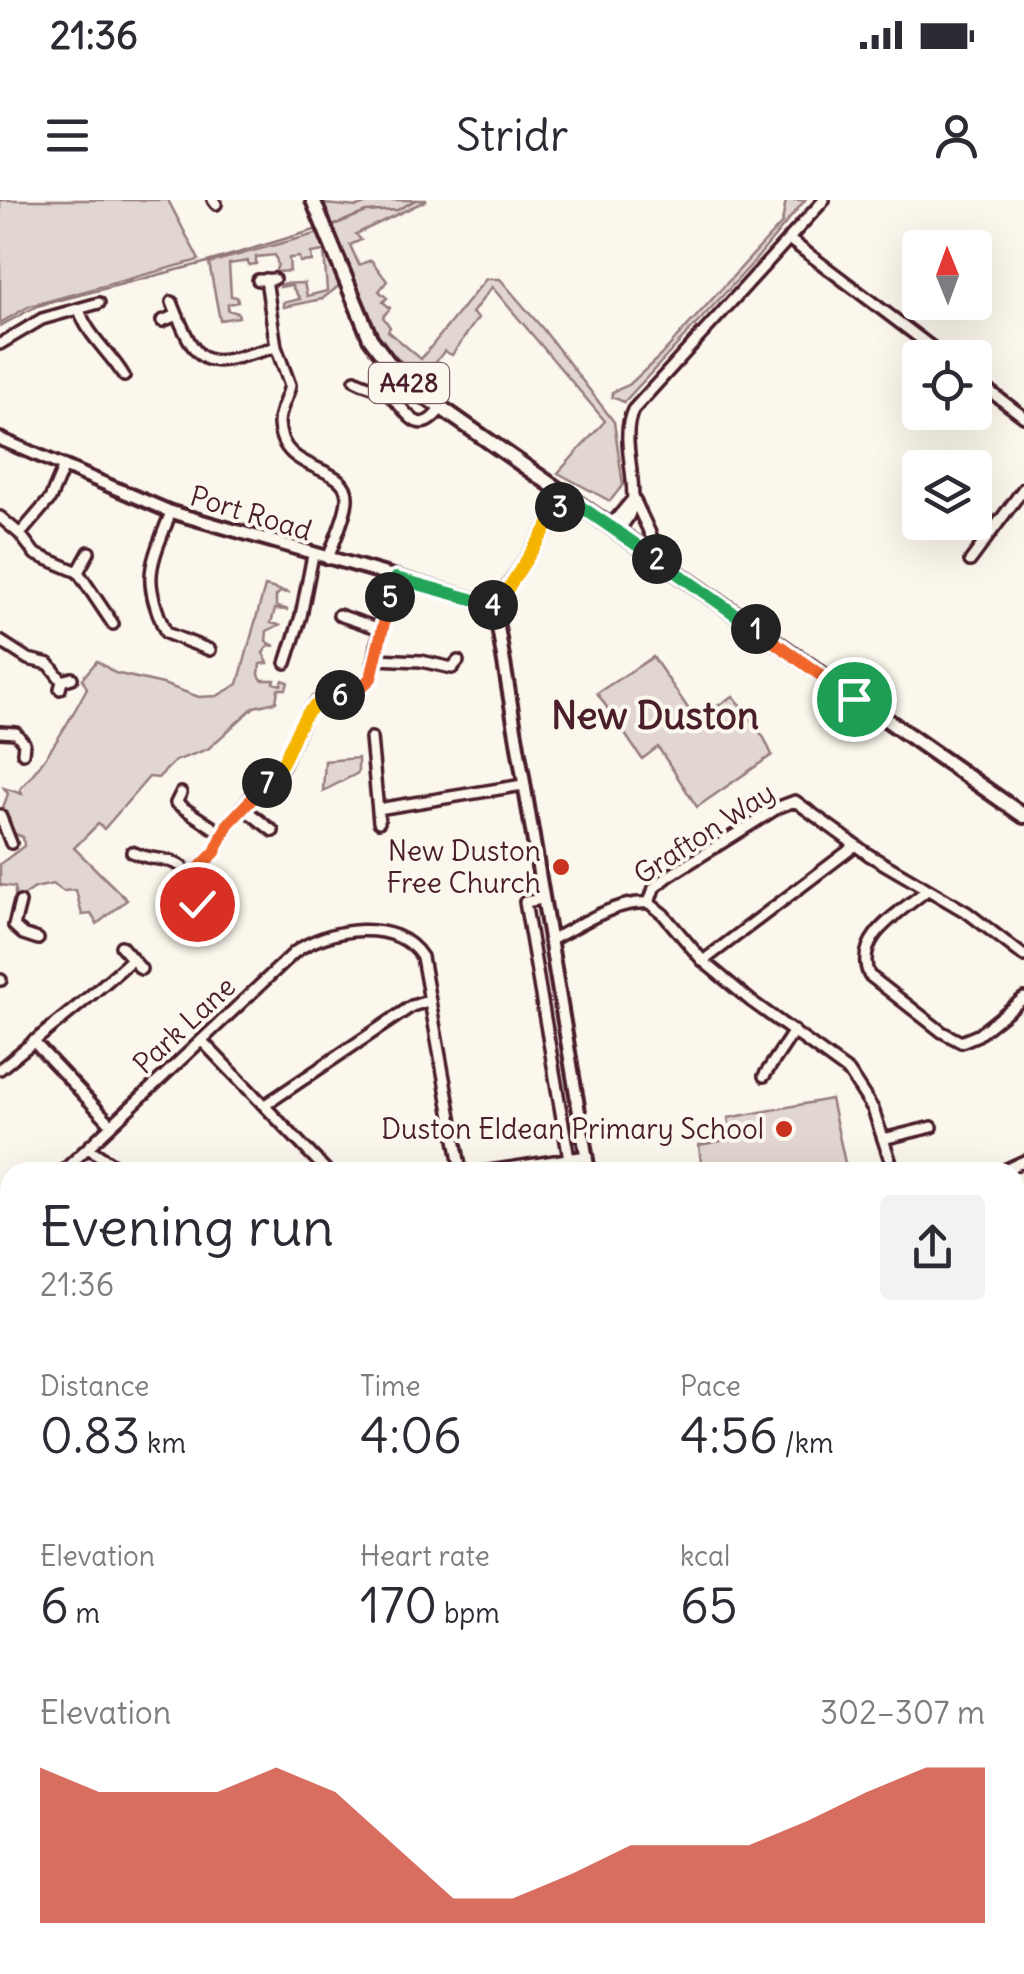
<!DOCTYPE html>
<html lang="en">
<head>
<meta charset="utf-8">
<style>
  body { margin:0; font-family:Delius,sans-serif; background:#f2f2f3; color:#2b2b33; height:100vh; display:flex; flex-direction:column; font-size:38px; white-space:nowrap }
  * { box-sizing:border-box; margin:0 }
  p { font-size:32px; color:#7c7c81 }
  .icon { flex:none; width:55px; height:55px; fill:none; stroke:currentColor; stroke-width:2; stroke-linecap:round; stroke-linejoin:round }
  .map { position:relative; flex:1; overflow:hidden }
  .panel { position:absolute; left:0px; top:962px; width:1025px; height:812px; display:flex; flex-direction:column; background:#fff; border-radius:30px 30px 0 0; box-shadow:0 10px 40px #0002 }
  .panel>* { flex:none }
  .needle { width:65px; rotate:359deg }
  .controls { position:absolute; left:902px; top:30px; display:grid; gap:20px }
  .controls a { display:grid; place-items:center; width:90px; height:90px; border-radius:10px; background:#fff; box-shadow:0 10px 40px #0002; font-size:50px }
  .pin { position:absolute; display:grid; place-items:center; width:85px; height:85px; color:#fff; margin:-42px; border:5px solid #fff; border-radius:50%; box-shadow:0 2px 10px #0007 }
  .km { position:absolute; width:50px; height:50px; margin:-25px; border-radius:50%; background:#222; color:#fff; font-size:28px; line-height:50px; text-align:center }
  .round { display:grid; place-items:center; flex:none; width:105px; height:105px; border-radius:10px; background:#f2f2f3 }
  .summary { display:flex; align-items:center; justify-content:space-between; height:170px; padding:0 40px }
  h1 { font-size:55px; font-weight:600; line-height:75px }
  .stats { display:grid; grid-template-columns:repeat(3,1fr); gap:15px; height:170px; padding:10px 40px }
  .stats div { display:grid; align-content:center }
  .stats b { font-size:50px; font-weight:600 }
  .stats small { font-size:28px; font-weight:400 }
  .stats p { font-size:28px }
  .chart { height:280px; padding:20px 40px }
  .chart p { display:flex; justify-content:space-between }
  .chart svg { width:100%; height:180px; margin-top:10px; fill:#c8321e; opacity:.7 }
  .status { display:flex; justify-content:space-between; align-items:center; height:70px; padding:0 50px; background:#fff; direction:ltr }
  .status svg { height:28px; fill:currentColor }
  header { display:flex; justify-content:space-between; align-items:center; height:130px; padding:0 40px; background:#fff; font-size:45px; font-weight:600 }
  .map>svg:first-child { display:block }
  .green { fill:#e2d7d0; stroke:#967b7e; stroke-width:2.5 }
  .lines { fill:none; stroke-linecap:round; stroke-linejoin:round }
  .stream { stroke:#907477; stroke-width:2.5 }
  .minor-casing { stroke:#4a1f2b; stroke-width:16 }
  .tertiary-casing { stroke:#4a1f2b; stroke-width:18 }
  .primary-casing { stroke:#4a1f2b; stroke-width:20 }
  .minor { stroke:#fbf7ec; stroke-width:9 }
  .tertiary { stroke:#fbf7ec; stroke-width:10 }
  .primary { stroke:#fbf7ec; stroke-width:12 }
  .split-1-casing { stroke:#fff; stroke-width:20 }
  .split-2-casing { stroke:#fff; stroke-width:20 }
  .split-3-casing { stroke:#fff; stroke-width:20 }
  .split-4-casing { stroke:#fff; stroke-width:20 }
  .split-5-casing { stroke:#fff; stroke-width:20 }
  .split-6-casing { stroke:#fff; stroke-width:20 }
  .split-7-casing { stroke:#fff; stroke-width:20 }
  .split-8-casing { stroke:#fff; stroke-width:20 }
  .split-9-casing { stroke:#fff; stroke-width:20 }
  .split-1 { stroke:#f0652b; stroke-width:12 }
  .split-2 { stroke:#22a559; stroke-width:12 }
  .split-3 { stroke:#22a559; stroke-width:12 }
  .split-4 { stroke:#f5b400; stroke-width:12 }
  .split-5 { stroke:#22a559; stroke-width:12 }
  .split-6 { stroke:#f0652b; stroke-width:12 }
  .split-7 { stroke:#f5b400; stroke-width:12 }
  .split-8 { stroke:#f0652b; stroke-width:12 }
  .split-9 { stroke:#f5b400; stroke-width:12 }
  .poi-dot { fill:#c8321e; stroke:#fbf7ec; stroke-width:4 }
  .labels { text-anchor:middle; stroke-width:8; stroke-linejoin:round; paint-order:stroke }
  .shield { fill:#fbf7ec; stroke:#7f6065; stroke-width:2.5 }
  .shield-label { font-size:25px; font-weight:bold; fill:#4a1f2b }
  .street-label { font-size:28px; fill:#4a1f2b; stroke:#fbf7ec }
  .poi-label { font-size:28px; fill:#4a1f2b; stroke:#fbf7ec; text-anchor:end }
  .district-label { font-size:38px; font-weight:bold; fill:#4a1f2b; stroke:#fbf7ec }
</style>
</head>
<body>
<div class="status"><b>21:36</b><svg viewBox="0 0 49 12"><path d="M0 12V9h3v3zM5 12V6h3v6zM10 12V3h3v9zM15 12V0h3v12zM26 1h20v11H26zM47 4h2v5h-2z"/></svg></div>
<header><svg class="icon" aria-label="menu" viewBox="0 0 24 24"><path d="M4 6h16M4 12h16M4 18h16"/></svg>Stridr<svg class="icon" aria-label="person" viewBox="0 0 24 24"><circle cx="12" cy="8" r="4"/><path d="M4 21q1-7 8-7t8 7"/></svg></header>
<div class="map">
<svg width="1024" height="1774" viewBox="0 0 1024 1774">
  <rect width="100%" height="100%" fill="#fbf7ec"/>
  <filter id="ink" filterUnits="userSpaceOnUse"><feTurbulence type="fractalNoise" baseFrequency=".01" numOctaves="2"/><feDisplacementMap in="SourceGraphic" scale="20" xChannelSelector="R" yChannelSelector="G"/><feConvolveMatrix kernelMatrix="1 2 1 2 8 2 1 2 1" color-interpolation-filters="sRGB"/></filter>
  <g filter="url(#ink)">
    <path class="green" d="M0,0H168L199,60L30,106L0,123Z
      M375,0H427L356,34L361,40L350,45L359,65L371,60L387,81L379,91L387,98L383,102L390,108L383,117L390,127L388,131L421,159L486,79H500L543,129L614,222L623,285L610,301L558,273L605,221L492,87L472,113L478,118L452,155L444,151L424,179L389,152L371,123L323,4L357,7Z
      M786,0H805L752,64L624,202L612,197V192L629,185L660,156L782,23Z
      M319,33L340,85L322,99L284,107L283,103L300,99L291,85L280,87V84L304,83L307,96L327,91L324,51L311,53L312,61L300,62L299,57L289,58L290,71L275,72L278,65L275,55L256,57V64L249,65L248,61L229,64L231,96L237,97L238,102L228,104V110L238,113L239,117L220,120L209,63Z
      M265,386L290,393L280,392L276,396V406L288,410L275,409L271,423L279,425L267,431L266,441L275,446L269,445L263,453L268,463L260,464L259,475L262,480H275L274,483L281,485L283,480L288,482L286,489H278L276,502L254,507L208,549L175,561L158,578L149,577L104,629L98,624L74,648L127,700L97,724L91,714L82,715L76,690L63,691L53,684L35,688L20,698L15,697V687L0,685V664L24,646L23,637L12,633L9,618L2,610L8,594L4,588L22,594L20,589C47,560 68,524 87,488L82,479L97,461L115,473L163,484L199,497L217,496L238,484Z
      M653,457L696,520L733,496L764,538L772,555L697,607L658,547L642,559L597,493Z
      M358,558V573L323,591L325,561Z
      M831,899L847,972H702L699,945L732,939L728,918Z
      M10,1565V1765H116L109,1774H0V1575Z
      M244,1765H374L383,1774H252Z"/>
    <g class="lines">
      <path class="stream" d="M331,26L366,12L397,10L416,0
        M0,126L37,106L204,63L318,29"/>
      <defs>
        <path id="minor" d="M213,0L216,4
          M790,40L946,158
          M266,79L276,147L290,185C288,198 279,209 279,223C281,276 349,262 347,299C347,314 333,343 328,359
          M258,80L274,79
          M172,102C201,176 205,166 276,147
          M79,109C87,136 110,152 124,176
          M162,121L177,115
          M0,144L42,119L99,103
          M355,180C365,186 376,187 385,192C406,204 415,244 441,208
          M975,180L1024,217
          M64,266L50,299L20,334L35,354L78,372L113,424
          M635,301L662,359
          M171,312C150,367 141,377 166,433L210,450
          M0,317L20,334
          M610,326L633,299
          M616,330C653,307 615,247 633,210L824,0
          M970,361L1024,288
          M78,372L89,352
          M339,415L380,429
          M0,441L28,459L49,464L62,481
          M375,459L421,461L452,468L458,461
          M286,463L301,416L313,355
          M60,489L62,481L72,478
          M0,532L16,533L24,543L23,553
          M371,538L379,622
          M181,593L176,603L224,635
          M242,607L273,631
          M378,609L523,585
          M0,615L11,643
          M132,652C158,664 168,653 191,674L215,652L228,625L250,598L283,566L307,512L316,502L356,492L371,478L376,446L396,378
          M191,674L201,686L205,698
          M927,690C901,712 853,737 869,775L942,832L961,842L978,835L1024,798
          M542,699L525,702L569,959
          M20,702L14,726L23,734L38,739
          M649,703L654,688L669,676L779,607L795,601L869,655L968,713L1024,756
          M649,703L663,714L703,761L751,801L849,872L873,909L894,972
          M549,741C579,726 615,700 649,703
          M121,746L141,769
          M703,761L856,645
          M0,780H1
          M33,841L111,924
          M202,841L328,972
          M0,869C44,832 90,799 132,759
          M764,876L794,831
          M265,905L412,806L428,801
          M883,939L932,927
          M88,948L124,972
          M62,972L295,752C328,728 397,717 422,757L461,972
          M483,972L587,956
          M1000,972L1024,961
          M1015,1023L1024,1033
          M0,1031L10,1022
          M1015,1106L1024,1104
          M0,1109L10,1117
          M0,1221L10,1224
          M1015,1278L1024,1274
          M0,1347L10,1322
          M1015,1370L1024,1388
          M0,1378L10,1384
          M0,1462L10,1468
          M1015,1552L1024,1544
          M470,1765L511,1774
          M635,1774L647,1765"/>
        <path id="tertiary" d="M0,239L171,312L497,406
          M567,297L501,398L496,415L589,972
          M762,1765L765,1774"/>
        <path id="primary" d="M313,0L370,138L391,166L423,195L1024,616"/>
      </defs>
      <use href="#minor" class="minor-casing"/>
      <use href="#tertiary" class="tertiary-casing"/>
      <use href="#primary" class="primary-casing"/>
      <use href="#minor" class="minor"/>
      <use href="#tertiary" class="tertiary"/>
      <use href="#primary" class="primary"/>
    </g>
  </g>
  <g class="lines" filter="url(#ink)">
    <defs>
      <path id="split-1" d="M756,429L854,499"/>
      <path id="split-2" d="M657,359L756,429"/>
      <path id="split-3" d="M560,307L567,297L657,359"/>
      <path id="split-4" d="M493,405L497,406L560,307"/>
      <path id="split-5" d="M390,397L396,378L493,405"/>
      <path id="split-6" d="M340,495L356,492L371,478L390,397"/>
      <path id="split-7" d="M267,583C301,550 289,505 340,495"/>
      <path id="split-8" d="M192,675L215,652L228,624L267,583"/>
      <path id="split-9" d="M192,675L205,698L197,704"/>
    </defs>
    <use href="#split-1" class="split-1-casing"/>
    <use href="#split-2" class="split-2-casing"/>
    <use href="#split-3" class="split-3-casing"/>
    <use href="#split-4" class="split-4-casing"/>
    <use href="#split-5" class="split-5-casing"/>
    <use href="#split-6" class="split-6-casing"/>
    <use href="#split-7" class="split-7-casing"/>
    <use href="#split-8" class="split-8-casing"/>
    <use href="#split-9" class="split-9-casing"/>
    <use href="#split-1" class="split-1"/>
    <use href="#split-2" class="split-2"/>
    <use href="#split-3" class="split-3"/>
    <use href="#split-4" class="split-4"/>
    <use href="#split-5" class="split-5"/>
    <use href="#split-6" class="split-6"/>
    <use href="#split-7" class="split-7"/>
    <use href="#split-8" class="split-8"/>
    <use href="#split-9" class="split-9"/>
  </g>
  <g class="poi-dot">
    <circle cx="561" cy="667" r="10"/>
    <circle cx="784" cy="929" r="10"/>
  </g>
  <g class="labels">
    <rect class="shield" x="369" y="163" width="80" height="40" rx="8"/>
    <g class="shield-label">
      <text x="409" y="192">A428</text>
    </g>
    <g class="street-label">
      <text transform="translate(251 313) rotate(17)" y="10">Port Road</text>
      <text transform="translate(704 633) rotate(-33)" y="10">Grafton Way</text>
      <text transform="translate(184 825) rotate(-43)" y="10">Park Lane</text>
    </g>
    <g class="poi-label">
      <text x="541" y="661">New Duston<tspan x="541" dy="32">Free Church</tspan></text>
      <text x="764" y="939">Duston Eldean Primary School</text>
    </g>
    <g class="district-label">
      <text x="655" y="529">New Duston</text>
    </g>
  </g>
</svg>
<div class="controls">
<a><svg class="needle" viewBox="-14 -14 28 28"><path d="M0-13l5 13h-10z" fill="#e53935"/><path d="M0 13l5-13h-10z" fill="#7c7c81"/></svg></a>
<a><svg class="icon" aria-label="locate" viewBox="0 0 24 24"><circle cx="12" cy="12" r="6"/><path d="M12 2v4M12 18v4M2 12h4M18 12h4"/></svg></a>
<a><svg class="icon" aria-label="layers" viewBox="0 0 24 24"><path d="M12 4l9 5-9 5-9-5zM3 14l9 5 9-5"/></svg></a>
</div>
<div class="pin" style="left:854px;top:499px;background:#1e9e55"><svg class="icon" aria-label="arrive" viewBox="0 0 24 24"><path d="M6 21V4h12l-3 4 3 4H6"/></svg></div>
<div class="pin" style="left:197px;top:704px;background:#d93025"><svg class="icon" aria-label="check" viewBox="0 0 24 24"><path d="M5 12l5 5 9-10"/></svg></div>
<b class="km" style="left:756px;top:429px">1</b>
<b class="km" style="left:657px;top:359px">2</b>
<b class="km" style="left:560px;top:307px">3</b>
<b class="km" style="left:493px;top:405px">4</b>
<b class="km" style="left:390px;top:397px">5</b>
<b class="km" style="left:340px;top:495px">6</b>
<b class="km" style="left:267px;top:583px">7</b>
<section class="panel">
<div class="summary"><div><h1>Evening run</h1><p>21:36</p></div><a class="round"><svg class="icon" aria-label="share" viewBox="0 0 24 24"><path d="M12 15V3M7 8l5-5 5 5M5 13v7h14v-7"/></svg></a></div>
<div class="stats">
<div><p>Distance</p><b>0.83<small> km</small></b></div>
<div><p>Time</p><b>4:06</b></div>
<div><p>Pace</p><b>4:56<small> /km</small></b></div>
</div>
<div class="stats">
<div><p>Elevation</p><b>6<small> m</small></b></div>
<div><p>Heart rate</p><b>170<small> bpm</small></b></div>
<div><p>kcal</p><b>65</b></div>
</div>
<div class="chart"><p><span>Elevation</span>302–307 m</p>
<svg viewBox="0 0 160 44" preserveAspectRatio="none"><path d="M0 44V6L10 12L20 12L30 12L40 6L50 12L60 25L70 38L80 38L90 32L100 25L110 25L120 25L130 19L140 12L150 6L160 6V44z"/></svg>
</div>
</section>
</div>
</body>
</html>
